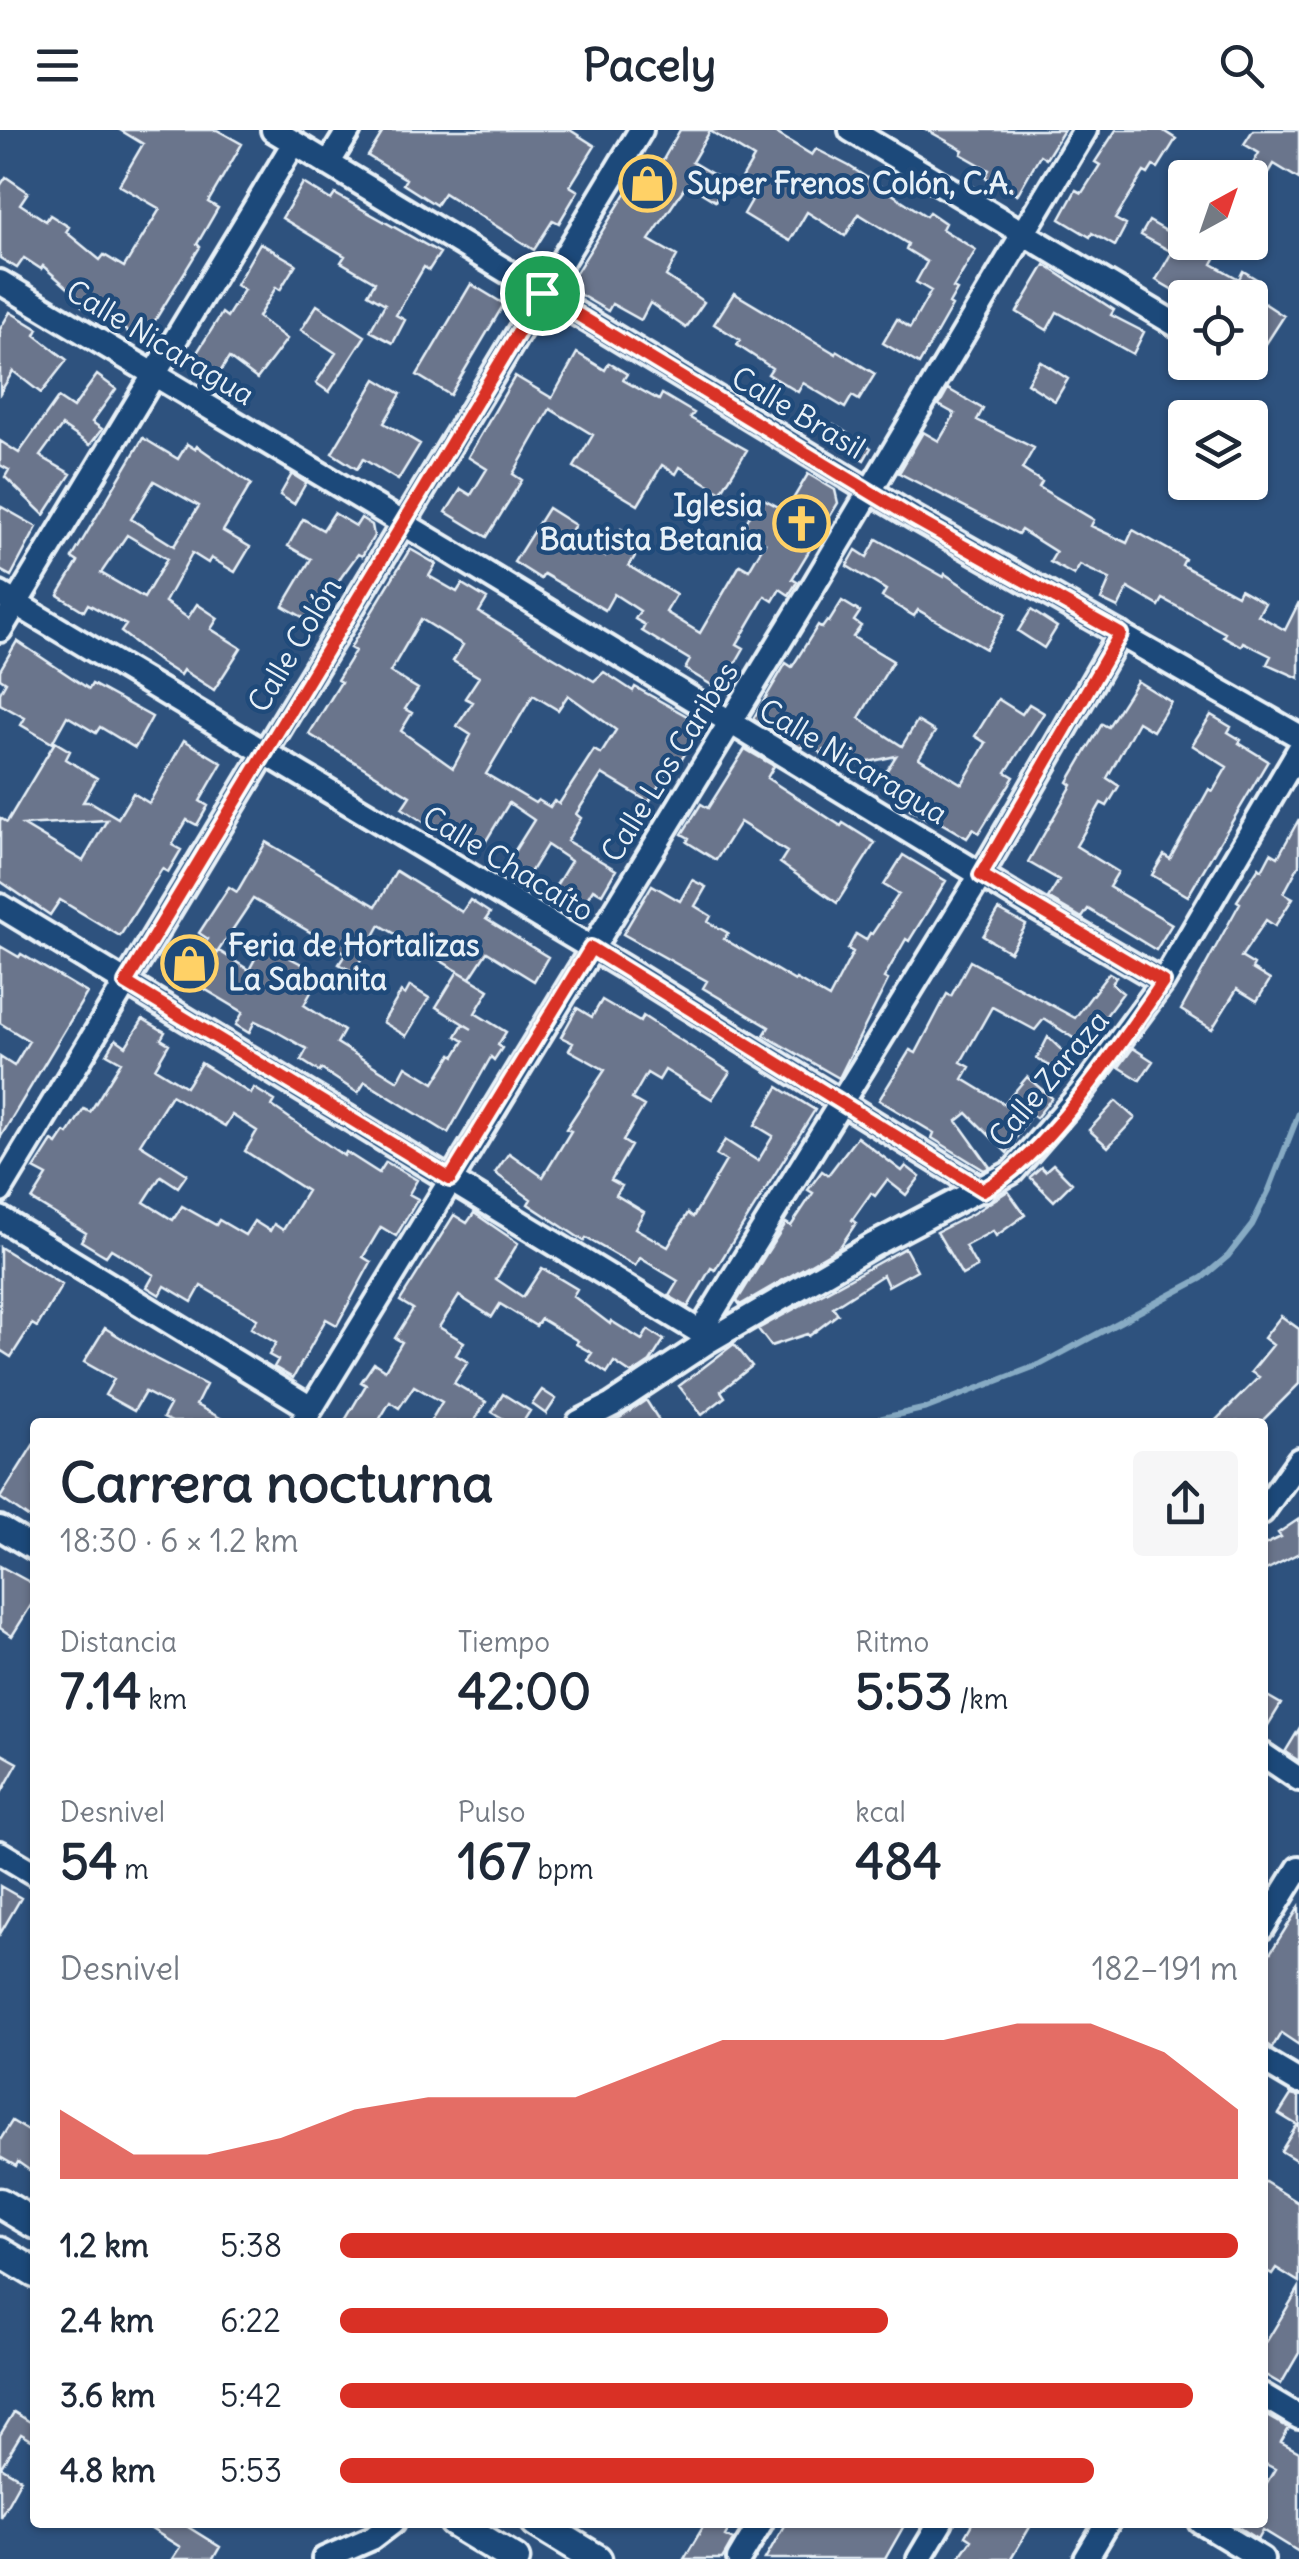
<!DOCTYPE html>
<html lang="es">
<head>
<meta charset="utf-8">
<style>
  body { margin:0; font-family:Delius,sans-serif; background:#f6f6f7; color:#1f2937; height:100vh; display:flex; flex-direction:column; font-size:38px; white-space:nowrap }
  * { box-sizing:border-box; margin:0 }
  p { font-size:32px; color:#747a83 }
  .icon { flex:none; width:55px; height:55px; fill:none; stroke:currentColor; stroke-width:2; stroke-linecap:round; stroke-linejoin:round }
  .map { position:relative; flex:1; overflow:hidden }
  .side { position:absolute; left:30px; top:1288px; width:1238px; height:1110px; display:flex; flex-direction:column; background:#fff; border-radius:10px; box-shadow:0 2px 8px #0004 }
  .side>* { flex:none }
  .needle { width:65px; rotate:40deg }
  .controls { position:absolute; left:1168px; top:30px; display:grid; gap:20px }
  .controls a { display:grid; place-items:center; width:100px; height:100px; border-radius:10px; background:#fff; box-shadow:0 2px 8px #0004; font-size:50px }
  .pin { position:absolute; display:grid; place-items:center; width:85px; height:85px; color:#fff; margin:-42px; border:5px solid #fff; border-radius:50%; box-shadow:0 2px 10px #0007 }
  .round { display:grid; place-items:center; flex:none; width:105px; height:105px; border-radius:10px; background:#f6f6f7 }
  .summary { display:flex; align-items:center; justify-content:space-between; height:170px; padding:0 30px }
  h1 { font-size:55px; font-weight:700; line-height:75px }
  .stats { display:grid; grid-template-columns:repeat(3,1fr); gap:15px; height:170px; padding:10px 30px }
  .stats div { display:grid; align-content:center }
  .stats b { font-size:50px; font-weight:700 }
  .stats small { font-size:28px; font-weight:400 }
  .stats p { font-size:28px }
  .chart { height:280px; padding:20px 30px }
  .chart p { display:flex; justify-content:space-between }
  .chart svg { width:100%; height:180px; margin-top:10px; fill:#d93025; opacity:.7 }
  ul { padding:0 30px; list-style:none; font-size:32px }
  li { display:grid; grid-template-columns:160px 120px 1fr; align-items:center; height:75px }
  li i { height:25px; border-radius:12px; background:#d93025 }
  header { display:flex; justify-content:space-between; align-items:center; height:130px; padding:0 30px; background:#fff; font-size:45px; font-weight:700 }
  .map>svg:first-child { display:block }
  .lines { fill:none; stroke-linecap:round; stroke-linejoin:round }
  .stream { stroke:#87abc4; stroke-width:6 }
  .building { fill:#6b748c; stroke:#e8f1f8; stroke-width:2.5; fill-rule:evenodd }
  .minor-casing { stroke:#e8f1f8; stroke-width:30 }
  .tertiary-casing { stroke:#e8f1f8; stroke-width:35 }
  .minor { stroke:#1f4a7a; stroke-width:22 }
  .tertiary { stroke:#1f4a7a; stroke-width:28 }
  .route-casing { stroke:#fff; stroke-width:20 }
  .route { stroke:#d93025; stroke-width:12 }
  .labels { text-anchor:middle; stroke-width:9; stroke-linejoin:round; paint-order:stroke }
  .poi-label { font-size:30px; font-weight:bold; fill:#e8f1f8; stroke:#1f4a7a; text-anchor:start }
  .street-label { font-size:30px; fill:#e8f1f8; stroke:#1f4a7a }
</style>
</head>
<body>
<header><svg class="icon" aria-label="menu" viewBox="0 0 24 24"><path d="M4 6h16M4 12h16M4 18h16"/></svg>Pacely<svg class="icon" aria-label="search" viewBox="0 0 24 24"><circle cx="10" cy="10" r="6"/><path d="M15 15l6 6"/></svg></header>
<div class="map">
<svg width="1299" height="2429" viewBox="0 0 1299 2429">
  <rect width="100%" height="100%" fill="#2e527e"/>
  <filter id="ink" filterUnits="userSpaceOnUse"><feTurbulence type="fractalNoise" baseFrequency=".01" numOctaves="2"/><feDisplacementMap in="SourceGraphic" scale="20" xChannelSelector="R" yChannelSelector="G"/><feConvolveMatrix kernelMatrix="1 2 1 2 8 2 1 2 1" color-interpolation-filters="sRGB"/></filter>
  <g filter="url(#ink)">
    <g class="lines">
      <path class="stream" d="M865,1292L927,1278L1041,1234L1202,1148L1228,1126L1252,1095L1269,1060L1299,983"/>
    </g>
    <path class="building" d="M120,0H217L242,14L208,72L218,78L197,114L200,117L143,210L82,176L84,172L43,136L41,139L24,128L17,138L0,128V56L6,47L28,62L20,74L46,91L50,85L69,97L66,102L100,130L104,125L124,137L160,79L119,55L143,14Z
      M384,0H570L595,16L570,56L578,61L559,93L553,90L534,120L444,63L436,75L403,54L406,49L368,26Z
      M680,0H771L812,25L816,19L849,36L926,86L929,82L945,93L942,99L976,120L953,158L957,160L949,174L952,176L919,234L883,213L897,189L910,198L931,161L916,152L927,132L906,119L908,114L859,84L845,106L807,82L790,111L762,95L744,84L752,70L735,60L754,28L710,1L692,32L726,52L715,71L687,54L649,110L677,126L666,146L704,172L686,198L650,173L641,190L612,174L608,181L567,157L648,28L660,35Z
      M927,0H1064L1046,29L1040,25L1017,65L985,47L989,40L961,24L963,20Z
      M1116,0H1162L1176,9L1158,38L1153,36L1148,44L1144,42L1115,89L1126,95L1115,116L1092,103L1090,107L1060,89L1076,60L1082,63L1100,35L1095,32Z
      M1253,0H1299V49L1274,34L1250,75V39L1259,23L1244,14Z
      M303,53L331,70L335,64L440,123L429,140L424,137L396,185L405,190L393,213L370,201L385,174L368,164L375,152L341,132L345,126L282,88Z
      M1149,91L1185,112H1224L1212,134L1239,149L1243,141L1258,150L1250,164L1284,186L1264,217L1250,207V164L1248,168H1187L1156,150L1172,122L1141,105Z
      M260,113L296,134L280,160L276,157L258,187L287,209L257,249L229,228L217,247L191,232L222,183L227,187L244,160L236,155Z
      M1045,135L1114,180L1111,185L1144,202L1133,224L1057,182L1047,200L1017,182Z
      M471,154L504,174L450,265L417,245Z
      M734,163L836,224L837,221L875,244L859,270L852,266L845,278L803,253L798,262L768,244L772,238L737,215L740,210L714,194Z
      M317,175L365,206L329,262L316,253L336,223L301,200Z
      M10,182L38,199L35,205L67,230L41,263L13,241L0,263V199Z
      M577,223L605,240L609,233L627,244L623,250L659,270L662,264L694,283L690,288L747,320L721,362L680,337L676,344L662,335L638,375L574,337L593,305L550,279L513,344L522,350L487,407L446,382L461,359L471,365L487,339L468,327L515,246L552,268Z
      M1040,231L1068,249L1055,271L1027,253Z
      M97,245L116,259L92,292L102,299L90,315L62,296L40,326L71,344L44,385L5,347L9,340L0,335V311L19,323L58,268L73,278Z
      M376,249L401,264L384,293L420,314L398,350L363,329L357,339L332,323Z
      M948,259L983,279L977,290L1034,318L1022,339L1042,352L1039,357L1094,390L1091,396L1127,413L1133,400L1185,429L1182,435L1237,465L1240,459L1265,473L1258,485L1285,500L1299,472V548L1267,534L1271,526L1243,512L1241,516L1223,506L1225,503L1163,469L1159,476L1128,458L1118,478L1101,470L1110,449L1080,435L1074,445L1050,432L1056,422L1021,400L1018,404L899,343L923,302L939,311L955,284L939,275Z
      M834,295L871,318L864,330L826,308Z
      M143,308L178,329L187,314L195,319L197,316L251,354L223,401L250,417L235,442L211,428L208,433L192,423L165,472L188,488L197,474L218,488L211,499L241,518L214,560L183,540L180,545L158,531L121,502L126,495L88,474L84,481L58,465L78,432L72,428ZM154,351L199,376L174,416L131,389ZM127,405L167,429L144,468L101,443Z
      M292,344L306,353L294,374L280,365Z
      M808,344L835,360L838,373L792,449L797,452L789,465L780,459L773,471L765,466L737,514L744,518L720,560L685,539L690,530L642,501L645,495L635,489L640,481L614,464L605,480L544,444L541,449L514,432L548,378L575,395L569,404L605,426L621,399L643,413L629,436L676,465L666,482L700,503L740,435L749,440L765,413L742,400L760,367L786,381Z
      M0,376L37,397L11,446L0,440Z
      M334,383L356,396L361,388L372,395L374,406L362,426L358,424L342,446L323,479L315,474L306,489L283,476L311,429L288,416L303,389L323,400Z
      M877,409L944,447L945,444L1006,484L986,519L918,480L914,486L882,467L886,460L847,436L856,420L867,427Z
      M410,419L436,434L429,446L457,462L462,454L487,469L479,482L520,507L594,551L604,542L633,561L635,557L703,595L680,632L675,629L649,672L602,644L576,684L581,688L567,711L616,740L602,764L593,759L581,779L552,762L571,731L547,715L528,746L507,733L534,690L509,673L483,716L462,703L459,708L428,690L425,693L402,678L410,666L309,604L341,552L337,550L355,521L350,518ZM421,489L463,515L453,531L479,547L465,568L473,572L457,596L471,605L453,638L401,601L412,583L405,579L418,559L390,542ZM533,565L558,580L568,565L616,600L601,624L594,620L559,674L554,671L550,677L538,670L535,673L486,644Z
      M842,471L860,482L854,491L861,496L853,507L893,531L859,588L902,616L917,591L935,602L919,628L962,654L986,613L975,606L998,569L1022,584L1029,574L1044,583L1006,642L1014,647L979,703L973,699L967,708L929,686L927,689L910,679L914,673L880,651L896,626L851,636L824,620L822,624L806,612L801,618L753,589L786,533L792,537L818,495L822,498L827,491L829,492Z
      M1031,480L1057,497L1044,518L1018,501Z
      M17,511L89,559L92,554L152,587L135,618L100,597L96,603L67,586L52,613L21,595L25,588L0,574V563L6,552L0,548V540Z
      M1137,551L1171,572L1153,601L1138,592L1107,648L1119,656L1107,676L1101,673L1076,716L1118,742L1109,757L1172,794L1156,820L1088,779L1082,788L1048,768L1059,750L1028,732L1072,655L1068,652L1102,594L1108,597Z
      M1211,585L1231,597L1228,602L1241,610L1239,613L1268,631L1188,766L1152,745L1164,725L1170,729L1209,659L1213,661L1227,637L1192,615Z
      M184,610L222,633L200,671L208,676L197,695L187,690L172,715L181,720L168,742L162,739L120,806L60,770L50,785L0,751V688L7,692L55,612L70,621L66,629L97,648L83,672H91L118,688L133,663L149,673ZM107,690L83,731L23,695Z
      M745,619L774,636L767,648L841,696L843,693L875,713L837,773L780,733L787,722L740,692L716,730L687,712L689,708L682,704L701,674L708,678Z
      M1299,689V735L1284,763L1293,768L1275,796L1266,790L1241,827L1254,835L1252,839L1270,850L1257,871L1237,859L1212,899L1181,880L1240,773L1237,771L1259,737L1262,740L1271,723L1278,727Z
      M266,712L376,776L396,741L462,782L470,770L490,783L486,789L548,827L534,851L487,822L470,848L380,795L354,842L339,834L346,823L253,769L217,823L204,814L208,809L199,803L229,757L237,762Z
      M903,725L946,751L909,811L906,809L884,848L888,850L839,948L764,905L769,897L703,858L707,851L623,804L652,755L680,771L692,750L706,757L695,776L711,786L708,792L728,803L724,809L795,851L796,849L829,868L853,822L848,819L856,804L866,810L870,803L872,804L899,764L884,755Z
      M999,780L1026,795L1010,822L983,806Z
      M263,814L321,844L304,875L344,901L337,913L398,951L406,936L434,953L452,924L455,926L464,911L456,906L463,894L472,899L436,877L458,841L489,860L475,883L506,902L498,915L502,918L494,930L491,927L448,1003L365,952L358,963L321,939L320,942L301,930L307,919L270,898L255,891L249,903L236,895L243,882L198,855L219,821L249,840Z
      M0,816L19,827L21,824L87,863L0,1008V927L14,936L29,911L0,893Z
      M970,831L1075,888L1109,843L1116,847L1112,854L1123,863L1102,891L1096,886L1081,913L1044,889L1035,900L992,877L961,932L970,937L963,949L1004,974L1027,947L1052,968L1036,988L1031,984L1007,1023L967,983L957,991L990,1037L984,1040L932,1008L934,1003L879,970L910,920L916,923L947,864L951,866Z
      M410,856L429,868L406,906L383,892L401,862L405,865Z
      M602,870L640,892L643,886L730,942L712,969L665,940L659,950L647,943L632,969L644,976L623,1011L631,1016L611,1050L622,1056L616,1065L644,1082L635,1098L668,1117L688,1083L693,1087L726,1031L716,1025L725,1010L758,1031L773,1006L755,995L778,957L815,980L715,1140L711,1138L688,1177L669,1166L678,1151L640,1128L635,1136L586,1108L584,1111L528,1074L531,1069L495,1043L509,1023L543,1047L571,1001L566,999L605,940L569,920L573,913L561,907L577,878L592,887Z
      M143,889L165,902L161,909L169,914L155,938L186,957L201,933L251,964L254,958L275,971L272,976L344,1026L346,1022L379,1043L386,1032L417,1050L409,1064L418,1069L396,1106L381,1097L363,1127L371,1132L337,1195L326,1189L293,1248L274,1237L278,1230L269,1225L276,1213L251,1198L257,1189L201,1156L192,1172L165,1156L160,1165L147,1157L154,1145L111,1119L106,1126L99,1122L81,1111L86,1103L32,1070L47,1046L34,1039L52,1011L57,1014L65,1002L68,1004L84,979L90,982L121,932L107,924L116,909L126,916ZM171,965L225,996L232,985L257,1001L245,1021L307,1061L283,1100L274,1094L270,1101L254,1091L245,1105L219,1090L216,1095L182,1076L173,1090L144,1072L161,1046L178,1057L187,1044L140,1014Z
      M1048,907L1072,930L1065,944L1037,929Z
      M1133,918L1153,931L1140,950L1119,937Z
      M1116,971L1135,988L1108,1017L1089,1000Z
      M857,1007L902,1041L906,1036L920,1047L906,1065L887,1050L875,1066L871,1063L852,1090L856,1093L840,1117L740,1175L737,1171L766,1124L786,1093L791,1096L813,1063L808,1060L822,1041L828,1045Z
      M1053,1034L1072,1053L1054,1071L1030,1047L1041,1037L1045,1041Z
      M1008,1061L1025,1085L996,1106L993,1101L965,1116L977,1137L962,1145L937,1102L972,1084Z
      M474,1083L518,1113L496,1149L523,1167L542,1138L577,1159L573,1166L610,1194L611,1191L642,1210L648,1200L664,1210L650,1232L632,1244L614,1232L607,1243L587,1230L592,1223L576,1214L578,1211L541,1189L536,1196L500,1174L492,1187L459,1166L439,1197L464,1212L456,1225L468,1232L454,1253L486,1272L474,1292H430L442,1272L414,1256L399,1278L390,1272L378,1292H344L366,1255L361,1252L374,1233L385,1240L402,1212L395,1208L413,1179L400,1171L454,1085L467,1093Z
      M0,1117L62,1155L37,1197L32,1194L11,1227L0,1220Z
      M905,1118L917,1140L888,1156L883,1145L833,1177L838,1184L809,1206L807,1204L771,1216L758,1199Z
      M1281,1186L1299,1199V1254L1261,1292H1214L1259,1247L1251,1242L1273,1215L1264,1208Z
      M105,1198L154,1228L206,1255L196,1275L228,1292H172L163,1288L170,1275L145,1262L134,1281L105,1265L114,1249L84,1232Z
      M734,1214L752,1236L721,1261L725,1267L702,1285L679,1256Z
      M542,1260L556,1269L546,1284L532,1274Z
      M503,1264L530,1281L523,1292H509L492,1282Z
      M646,1270L660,1292H611L620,1288Z
      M35,1312V1392L0,1368Z
      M1299,1389V1423L1262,1442V1416L1281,1407L1278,1403Z
      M0,1436L35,1455V1469L12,1506L0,1498Z
      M1262,1563L1281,1574L1262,1605Z
      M1299,1599V1631L1285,1622Z
      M0,1623L18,1633L0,1665Z
      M0,1756L21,1768L0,1804Z
      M1299,1777V1915L1281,1903L1272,1918L1262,1911V1836Z
      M1291,1965L1299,1967V2032L1281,2021L1297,1995L1279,1984Z
      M12,1991L35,2005V2044L18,2032L16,2036L0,2027V2010Z
      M1262,2050L1299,2073V2152L1276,2138L1272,2144L1262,2138Z
      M1299,2158V2223L1281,2254L1262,2243V2219Z
      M14,2282L35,2295V2312L21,2304L1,2337L21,2349L0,2387V2305Z
      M1262,2283L1289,2298L1281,2312L1299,2322V2422L1263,2400L1258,2409L1231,2392H1262V2361L1275,2339L1262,2332Z
      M140,2392H180L220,2417L213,2429H172L180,2417Z
      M706,2392H733L725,2406L733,2410L725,2424L722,2429H684Z
      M786,2392H906L885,2429H765Z
      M973,2392H1033L1011,2429H958L971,2410L965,2406Z"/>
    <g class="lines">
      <defs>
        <path id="minor" d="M273,0L913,387L1299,606
          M851,0L1185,200
          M328,34L349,0
          M0,152L446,419L1032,776L1163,852
          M0,464L623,837L983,1060
          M0,500L294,13
          M0,776L700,1202L707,1212
          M0,1061L641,0
          M0,1088L311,1278
          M700,1202L981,745L1120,504
          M303,1292L799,480L1085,0
          M579,1292L612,1275L707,1212L873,1115L1012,1042L1080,964L1163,852L1299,620
          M1262,1382L1299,1330
          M0,1398L35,1419
          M1262,1624L1299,1649
          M0,1723L35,1744
          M1262,1798L1299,1738
          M1262,1930L1299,1952
          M1262,2265L1299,2287
          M1201,2392L1262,2429
          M324,2429L372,2408L393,2392
          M739,2429L761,2392
          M919,2429L941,2392
          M1086,2429L1108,2392"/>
        <path id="tertiary" d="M0,2073L35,2094
          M0,2122L35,2143
          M454,2392L515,2429
          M536,2392L597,2429"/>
      </defs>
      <use href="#minor" class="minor-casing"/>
      <use href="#tertiary" class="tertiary-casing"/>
      <use href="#minor" class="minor"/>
      <use href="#tertiary" class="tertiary"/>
    </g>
  </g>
  <g class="lines" filter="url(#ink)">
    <defs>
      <path id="route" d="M542,163L913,388L1120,504L981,745L1163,852C1123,910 1043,1030 983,1060L591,818L450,1049L126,853Z"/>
    </defs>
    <use href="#route" class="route-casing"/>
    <use href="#route" class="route"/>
  </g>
  <defs>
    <symbol id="shop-ring" viewBox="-11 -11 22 22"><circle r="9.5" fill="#1f4a7a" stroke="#ffd166" stroke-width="1.5"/><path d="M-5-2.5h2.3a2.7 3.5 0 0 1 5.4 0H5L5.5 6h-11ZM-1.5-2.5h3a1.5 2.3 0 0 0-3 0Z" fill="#ffd166"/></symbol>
    <symbol id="church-ring" viewBox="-11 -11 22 22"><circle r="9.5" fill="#1f4a7a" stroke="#ffd166" stroke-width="1.5"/><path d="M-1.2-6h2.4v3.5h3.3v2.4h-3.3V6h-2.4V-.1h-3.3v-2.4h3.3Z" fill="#ffd166"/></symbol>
  </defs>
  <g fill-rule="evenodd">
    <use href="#shop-ring" x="616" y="22" width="63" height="63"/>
    <use href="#church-ring" x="770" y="362" width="63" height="63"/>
    <use href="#shop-ring" x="158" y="802" width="63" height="63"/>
  </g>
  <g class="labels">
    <g class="poi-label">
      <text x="687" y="64">Super Frenos Colón, C.A.</text>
      <text x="763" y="386" text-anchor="end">Iglesia<tspan x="763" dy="34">Bautista Betania</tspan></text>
      <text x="228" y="826">Feria de Hortalizas<tspan x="228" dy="34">La Sabanita</tspan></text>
    </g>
    <g class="street-label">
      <text transform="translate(160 213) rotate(31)" y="10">Calle Nicaragua</text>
      <text transform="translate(798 283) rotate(31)" y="10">Calle Brasil</text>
      <text transform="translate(295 515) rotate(-59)" y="10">Calle Colón</text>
      <text transform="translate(670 632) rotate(-58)" y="10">Calle Los Caribes</text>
      <text transform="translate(853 632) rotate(31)" y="10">Calle Nicaragua</text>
      <text transform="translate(508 734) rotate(31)" y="10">Calle Chacaíto</text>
      <text transform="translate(1049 949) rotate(-50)" y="10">Calle Zaraza</text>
    </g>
  </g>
</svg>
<div class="controls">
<a><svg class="needle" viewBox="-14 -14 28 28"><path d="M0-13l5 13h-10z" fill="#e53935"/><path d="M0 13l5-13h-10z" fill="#747a83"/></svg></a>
<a><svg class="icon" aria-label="locate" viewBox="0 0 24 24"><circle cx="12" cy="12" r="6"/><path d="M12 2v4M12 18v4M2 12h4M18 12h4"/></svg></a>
<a><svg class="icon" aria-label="layers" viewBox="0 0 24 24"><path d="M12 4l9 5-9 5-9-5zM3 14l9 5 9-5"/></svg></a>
</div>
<div class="pin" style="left:542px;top:163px;background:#1e9e55"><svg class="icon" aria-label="arrive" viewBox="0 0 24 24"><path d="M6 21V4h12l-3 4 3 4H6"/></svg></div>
<section class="side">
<div class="summary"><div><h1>Carrera nocturna</h1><p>18:30 · 6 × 1.2 km</p></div><a class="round"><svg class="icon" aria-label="share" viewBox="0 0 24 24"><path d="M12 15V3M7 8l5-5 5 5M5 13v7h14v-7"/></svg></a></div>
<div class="stats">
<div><p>Distancia</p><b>7.14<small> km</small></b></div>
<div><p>Tiempo</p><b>42:00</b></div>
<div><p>Ritmo</p><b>5:53<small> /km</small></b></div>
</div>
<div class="stats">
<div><p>Desnivel</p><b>54<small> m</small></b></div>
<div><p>Pulso</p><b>167<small> bpm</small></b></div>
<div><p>kcal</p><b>484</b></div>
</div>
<div class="chart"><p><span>Desnivel</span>182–191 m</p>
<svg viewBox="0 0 160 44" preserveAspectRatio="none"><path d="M0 44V27L10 38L20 38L30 34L40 27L50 24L60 24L70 24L80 17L90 10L100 10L110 10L120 10L130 6L140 6L150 13L160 27V44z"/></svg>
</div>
<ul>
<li><b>1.2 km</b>5:38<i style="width:100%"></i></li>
<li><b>2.4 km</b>6:22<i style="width:61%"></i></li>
<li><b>3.6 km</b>5:42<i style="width:95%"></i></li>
<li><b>4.8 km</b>5:53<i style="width:84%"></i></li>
</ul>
</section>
</div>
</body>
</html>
